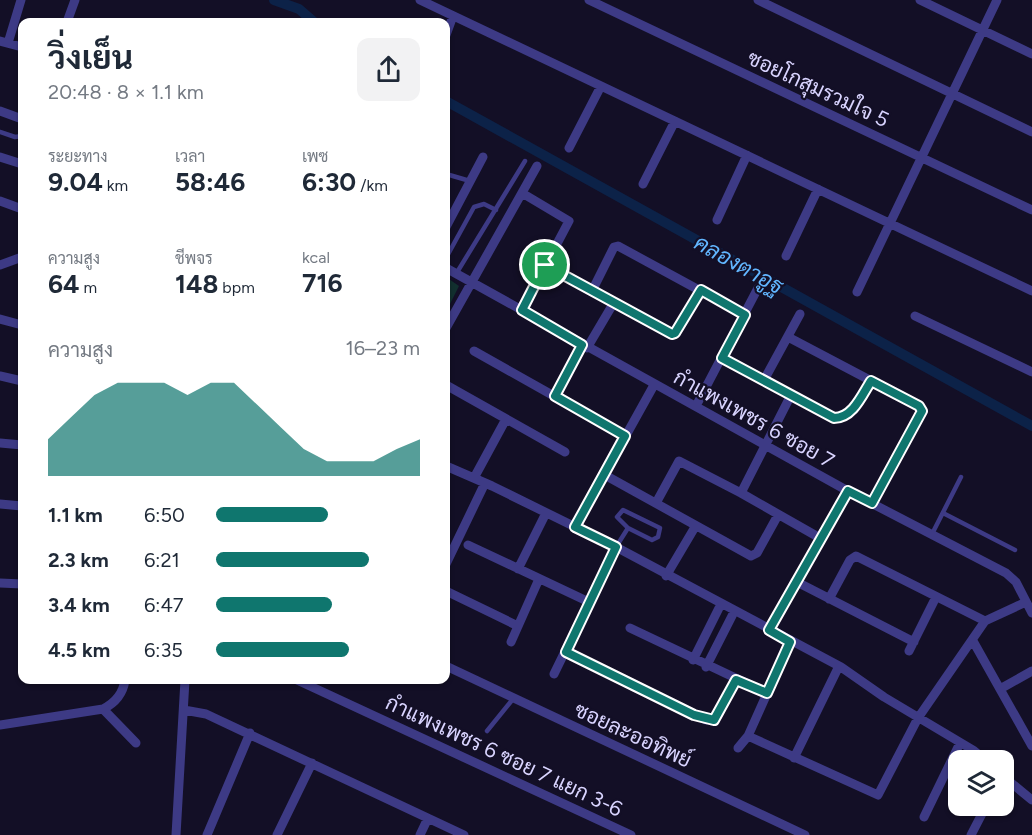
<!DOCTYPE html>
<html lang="th">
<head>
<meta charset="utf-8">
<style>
  body { margin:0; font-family:Figtree,Sarabun,sans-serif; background:#f2f2f3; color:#1f2937; height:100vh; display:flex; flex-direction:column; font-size:22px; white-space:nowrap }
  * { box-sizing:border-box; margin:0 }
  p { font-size:20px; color:#747a83 }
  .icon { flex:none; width:33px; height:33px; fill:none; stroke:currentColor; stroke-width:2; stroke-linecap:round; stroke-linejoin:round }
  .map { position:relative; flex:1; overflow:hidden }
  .panel { position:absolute; left:18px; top:18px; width:432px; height:666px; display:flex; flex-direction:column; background:#fff; border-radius:12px; box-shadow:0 2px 4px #0004 }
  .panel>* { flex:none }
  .tools { position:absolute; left:948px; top:750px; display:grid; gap:12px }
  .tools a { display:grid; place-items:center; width:66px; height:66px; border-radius:12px; background:#fff; box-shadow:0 2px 4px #0004; font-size:30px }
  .pin { position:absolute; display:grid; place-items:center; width:51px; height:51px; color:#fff; margin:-26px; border:3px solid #fff; border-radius:50%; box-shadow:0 2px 6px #0007 }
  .round { display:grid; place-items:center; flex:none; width:63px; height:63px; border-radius:12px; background:#f2f2f3 }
  .headline { display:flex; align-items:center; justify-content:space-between; height:102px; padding:0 30px }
  h1 { font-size:33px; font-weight:700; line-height:45px }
  .stats { display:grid; grid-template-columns:repeat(3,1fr); gap:9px; height:102px; padding:6px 30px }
  .stats div { display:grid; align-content:center }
  .stats b { font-size:26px; font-weight:700 }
  .stats small { font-size:16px; font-weight:400 }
  .stats p { font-size:16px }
  .chart { height:168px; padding:12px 30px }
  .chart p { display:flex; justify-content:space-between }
  .chart svg { width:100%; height:108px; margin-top:6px; fill:#0f766e; opacity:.7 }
  ul { padding:0 30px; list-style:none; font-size:20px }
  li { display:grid; grid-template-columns:96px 72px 1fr; align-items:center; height:45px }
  li i { height:15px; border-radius:8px; background:#0f766e }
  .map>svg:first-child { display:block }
  .green { fill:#12302f }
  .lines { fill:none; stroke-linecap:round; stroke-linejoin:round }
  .canal { stroke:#0c2248; stroke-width:10 }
  .service { stroke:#3d3a85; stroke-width:4.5 }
  .minor { stroke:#3d3a85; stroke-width:9 }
  .route-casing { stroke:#fff; stroke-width:12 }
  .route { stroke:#0f766e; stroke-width:8 }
  .labels { text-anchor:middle; stroke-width:4.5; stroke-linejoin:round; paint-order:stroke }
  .street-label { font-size:21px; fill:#d9d4ff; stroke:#130f26 }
  .water-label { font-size:22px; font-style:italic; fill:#62b6ff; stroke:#130f26 }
</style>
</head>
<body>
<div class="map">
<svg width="1032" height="835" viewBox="0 0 1032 835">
  <rect width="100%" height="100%" fill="#130f26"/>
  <path class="green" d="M446,277L459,286L446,312Z"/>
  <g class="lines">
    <path class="canal" d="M274,0L299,9L314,22
      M446,101L1032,426"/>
    <path class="service" d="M0,132L15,137L22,136
      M446,174L470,181
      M446,258L474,207L484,204L496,210
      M456,274L525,161
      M943,513L1015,550
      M931,536L961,477
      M616,547L628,528L617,517L623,510L660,528L658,537L652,540L628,528
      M487,731L513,699"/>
    <path class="minor" d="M420,0L1032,291
      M589,0L1032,210
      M758,0L1032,132
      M920,0L1032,54
      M67,22L75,0
      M446,35L453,16
      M0,41L22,47
      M8,43L21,0
      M0,111L22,119
      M569,148L601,86
      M0,157L22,164
      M643,184L675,121
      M0,201L22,209
      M717,220L747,155
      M446,227L483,157
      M786,256L818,189
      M0,265L22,257
      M545,265L672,334L675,333L701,290
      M446,268L848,491L1006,573L1016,582L1032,613
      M592,291L614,247L618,246L745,315
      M857,292L997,0
      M522,310L569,221L522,193
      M915,316L1032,372
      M0,319L22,325
      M446,328L537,166
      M788,337L919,406L922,411L872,503
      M587,348L613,304
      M474,351L625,436
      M722,358L834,418C853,418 862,395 871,381
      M0,376L22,381
      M764,380L800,314
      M446,385L565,452
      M791,395L741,493L820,538
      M555,396L582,345
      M696,406L758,288
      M0,443L22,445
      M446,466L492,486L616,547L841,667L884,697L973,750L985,760
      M603,474L751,556L757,553L778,515
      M474,478L506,419
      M656,503L679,461L741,493
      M0,504L22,506
      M575,527L654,385
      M468,545L589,602
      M446,564L485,483
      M518,569L546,513
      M666,576L695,527
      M795,581L914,642
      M0,583L22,584
      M446,591L518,626
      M829,599L850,560L856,556L985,621
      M630,628L767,693
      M769,629L848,491
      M973,641L1032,746
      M511,642L539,579
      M909,651L936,597
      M566,652L706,720L717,717L736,680
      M693,660L721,604
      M446,666L805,835
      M706,667L734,612
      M554,674L616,547
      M297,680L631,835
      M1000,689L1032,671
      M103,709L136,743
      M184,710L206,714L464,835
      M0,725L103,709C115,703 123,694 125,680
      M748,736L878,795L918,718L985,621L1026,602
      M738,748L748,736L790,642
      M794,758L839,666
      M1004,777L1032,800
      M924,817L960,743
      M176,835L185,680
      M207,835L250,733
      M277,835L312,763
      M420,835L428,818
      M971,835L986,806"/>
  </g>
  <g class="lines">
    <defs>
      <path id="route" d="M545,265L672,334L675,333L701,290L745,315L722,358L834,418C853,418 862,395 871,381L919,406L922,411L872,503L848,491L769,630L790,642L767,693L736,680L714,720L694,715L566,652L616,547L575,527L625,436L555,396L582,345L522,310Z"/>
    </defs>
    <use href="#route" class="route-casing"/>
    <use href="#route" class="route"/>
  </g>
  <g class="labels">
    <g class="street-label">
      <text transform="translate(818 89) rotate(25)" y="7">ซอยโกสุมรวมใจ 5</text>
      <text transform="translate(754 419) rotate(29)" y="7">กำแพงเพชร 6 ซอย 7</text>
      <text transform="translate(633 735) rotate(25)" y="7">ซอยละออทิพย์</text>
      <text transform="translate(504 756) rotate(25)" y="7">กำแพงเพชร 6 ซอย 7 แยก 3-6</text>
    </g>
    <g class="water-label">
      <text transform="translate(739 264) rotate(29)" y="8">คลองตาอูฐ</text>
    </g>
  </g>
</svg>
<div class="tools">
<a><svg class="icon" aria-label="layers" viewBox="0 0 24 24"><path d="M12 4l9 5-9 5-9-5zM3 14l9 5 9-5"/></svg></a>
</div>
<div class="pin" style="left:545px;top:265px;background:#1e9e55"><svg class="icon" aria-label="arrive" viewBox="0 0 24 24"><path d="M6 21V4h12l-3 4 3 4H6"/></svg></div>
<section class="panel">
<div class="headline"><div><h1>วิ่งเย็น</h1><p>20:48 · 8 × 1.1 km</p></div><a class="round"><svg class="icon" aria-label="share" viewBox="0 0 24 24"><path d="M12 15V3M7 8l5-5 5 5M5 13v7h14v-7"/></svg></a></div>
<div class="stats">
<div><p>ระยะทาง</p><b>9.04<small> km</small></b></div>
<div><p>เวลา</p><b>58:46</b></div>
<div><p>เพซ</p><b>6:30<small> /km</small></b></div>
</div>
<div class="stats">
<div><p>ความสูง</p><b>64<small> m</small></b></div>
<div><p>ชีพจร</p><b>148<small> bpm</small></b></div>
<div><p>kcal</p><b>716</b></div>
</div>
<div class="chart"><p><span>ความสูง</span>16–23 m</p>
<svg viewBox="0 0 160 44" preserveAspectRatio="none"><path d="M0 44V29L10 20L20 11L30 6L40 6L50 6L60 11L70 6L80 6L90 15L100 24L110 33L120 38L130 38L140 38L150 33L160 29V44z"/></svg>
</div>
<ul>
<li><b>1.1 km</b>6:50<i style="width:55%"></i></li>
<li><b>2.3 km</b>6:21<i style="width:75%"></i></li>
<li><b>3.4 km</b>6:47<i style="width:57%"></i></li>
<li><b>4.5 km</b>6:35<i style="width:65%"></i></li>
</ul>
</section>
</div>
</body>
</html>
